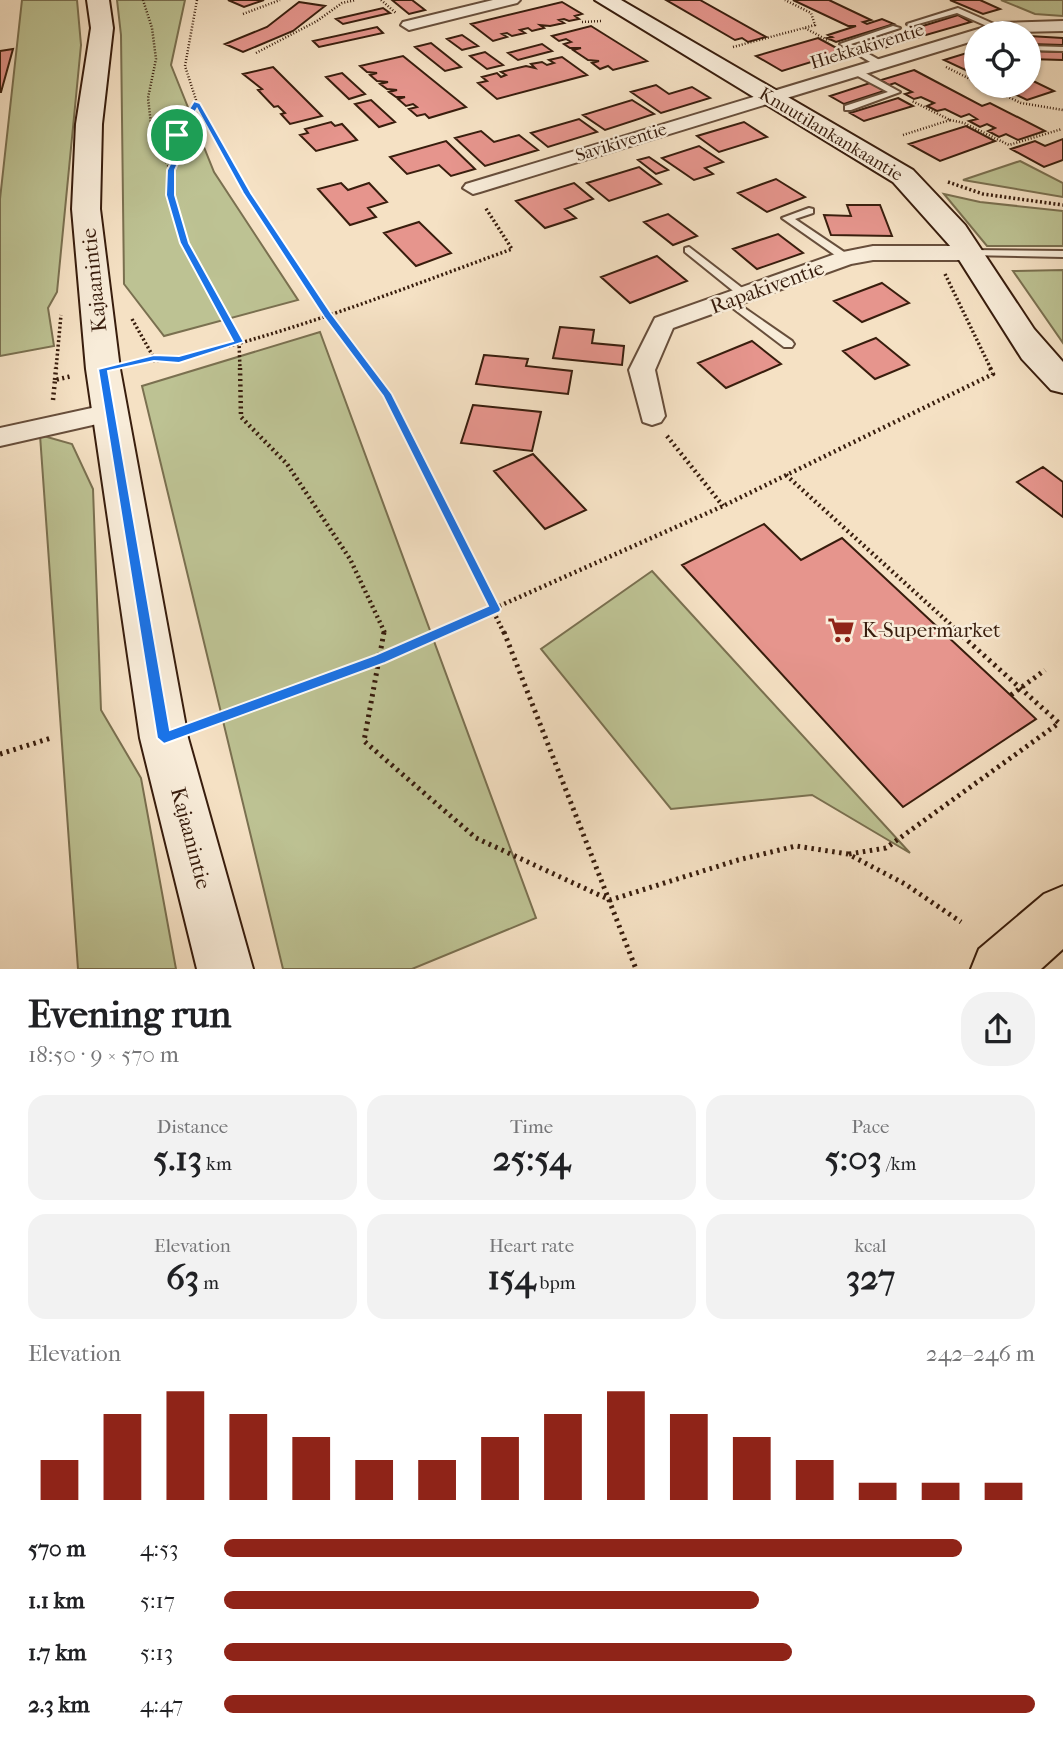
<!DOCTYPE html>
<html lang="en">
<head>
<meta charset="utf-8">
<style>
  body { margin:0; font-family:"IM FELL French Canon",serif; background:#f2f2f2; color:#202124; height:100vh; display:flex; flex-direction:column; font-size:26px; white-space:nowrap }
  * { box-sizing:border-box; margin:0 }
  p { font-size:23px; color:#757577 }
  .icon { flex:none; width:38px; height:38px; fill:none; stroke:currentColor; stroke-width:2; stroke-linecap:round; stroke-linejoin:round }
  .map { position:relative; height:969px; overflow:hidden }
  .side { display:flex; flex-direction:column; background:#fff; flex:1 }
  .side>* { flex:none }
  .buttons { position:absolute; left:964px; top:21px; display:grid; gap:14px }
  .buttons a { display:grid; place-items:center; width:77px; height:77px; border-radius:50%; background:#fff; box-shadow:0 2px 5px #0004; font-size:35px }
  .pin { position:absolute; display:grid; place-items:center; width:60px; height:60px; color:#fff; margin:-30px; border:4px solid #fff; border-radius:50%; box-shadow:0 2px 7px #0007 }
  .round { display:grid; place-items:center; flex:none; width:74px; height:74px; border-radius:28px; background:#f2f2f2 }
  .headline { display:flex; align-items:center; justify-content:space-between; height:119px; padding:0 28px }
  h1 { font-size:38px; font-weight:700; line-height:52px }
  .metrics { display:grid; grid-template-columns:repeat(3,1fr); gap:10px; height:119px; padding:7px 28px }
  .metrics div { display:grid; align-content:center; border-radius:18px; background:#f2f2f2; text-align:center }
  .metrics b { font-size:35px; font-weight:700 }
  .metrics small { font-size:19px; font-weight:400 }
  .metrics p { font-size:19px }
  .chart { height:196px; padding:14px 28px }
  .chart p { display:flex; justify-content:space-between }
  .chart svg { width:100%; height:126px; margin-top:7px; stroke:#8f2418; stroke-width:6 }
  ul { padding:0 28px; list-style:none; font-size:23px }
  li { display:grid; grid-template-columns:112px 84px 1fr; align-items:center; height:52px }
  li i { height:18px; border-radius:9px; background:#8f2418 }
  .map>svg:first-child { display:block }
  .green { fill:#bdc293; stroke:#7a7050; stroke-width:2 }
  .building { fill:#e6958d; stroke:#381d0d; stroke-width:2 }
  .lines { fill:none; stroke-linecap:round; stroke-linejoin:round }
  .lane-casing { stroke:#674e3b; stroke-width:4 }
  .street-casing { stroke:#674e3b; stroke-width:4 }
  .secondary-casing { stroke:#381d0d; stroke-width:4 }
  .primary-casing { stroke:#381d0d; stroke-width:4 }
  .path-far3 { stroke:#381d0d; stroke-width:2.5; stroke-dasharray:1 2; stroke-linecap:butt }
  .path-far2 { stroke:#381d0d; stroke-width:3.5; stroke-dasharray:2 2.5; stroke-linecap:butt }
  .path-far1 { stroke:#381d0d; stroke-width:4.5; stroke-dasharray:2 3.5; stroke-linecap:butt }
  .path { stroke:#381d0d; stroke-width:5; stroke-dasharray:2.5 4.5; stroke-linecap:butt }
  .lane { fill:#f8ecd9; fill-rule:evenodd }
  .street { fill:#f8ecd9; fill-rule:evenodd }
  .secondary { fill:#f8ecd9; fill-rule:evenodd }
  .primary { fill:#f5e1c4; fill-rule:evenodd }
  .route { fill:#1a73e8; stroke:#fff; stroke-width:2; fill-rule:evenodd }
  .labels { text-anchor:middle; stroke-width:5; stroke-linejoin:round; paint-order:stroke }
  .far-street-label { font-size:18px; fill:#381d0d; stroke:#f8ecd9 }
  .street-label { font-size:21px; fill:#381d0d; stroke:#f8ecd9 }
  .poi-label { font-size:21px; fill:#381d0d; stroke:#f8ecd9; text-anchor:start }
</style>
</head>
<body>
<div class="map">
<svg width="1063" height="969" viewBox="0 0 1063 969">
  <rect width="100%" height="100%" fill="#f5e1c4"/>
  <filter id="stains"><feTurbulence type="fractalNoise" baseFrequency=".00286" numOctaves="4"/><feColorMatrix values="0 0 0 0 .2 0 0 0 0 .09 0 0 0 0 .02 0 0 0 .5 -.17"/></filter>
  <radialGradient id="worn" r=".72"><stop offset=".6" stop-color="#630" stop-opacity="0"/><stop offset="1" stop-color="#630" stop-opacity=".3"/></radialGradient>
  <path class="green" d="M22,0H77L81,45L57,292L48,308L54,346L0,356V199Z
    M117,0H185L171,65L214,172L298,300L164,336L124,284L121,35Z
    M1001,0H1063V16L1035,14Z
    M1020,161L1063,183V197L963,180Z
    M944,194L980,202L1063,211V246H987Z
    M1063,270V343L1013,271Z
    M320,332L536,918L412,969H283L142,386Z
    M40,435L72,444L93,489L101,710L141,778L176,969H78Z
    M652,571L910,853L812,795L671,809L541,649Z"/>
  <path class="building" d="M228,0H264L244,7Z
    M392,0H412L425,10L409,14Z
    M666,0H700L766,37L748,42L742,38L735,40Z
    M793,0H829L871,20L863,22L867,24L882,19L894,24L836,42L827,38L832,37L828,35L856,26H848Z
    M950,0H980L1000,9L983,14Z
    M299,2L325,6L293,31L243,52L225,44L267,27Z
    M562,2L582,14L575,16L579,19L569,21L564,19L559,20L564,23L550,26L540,25L544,28L532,31L528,28L520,30L525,33L512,36L507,33L502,34L507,37L493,41L471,24Z
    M383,8L390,13L343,24L336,19Z
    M958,15L971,22L926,35L913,29Z
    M591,26L647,61L613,70L608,66L600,69L592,63L599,61L588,60L573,50L581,48H570L564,44L571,42L566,39L559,41L552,36Z
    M377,27L383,33L319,47L313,41Z
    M906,31L920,37L871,52L857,45Z
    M462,35L478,46L462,50L447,39Z
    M1029,36L1063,38V45L1029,44Z
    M818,38L844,52L782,71L756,56Z
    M431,43L461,67L445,71L415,47Z
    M542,44L552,51L518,60L508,53Z
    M13,49L1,92H0V51Z
    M1029,51L1063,52V60L1029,59Z
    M485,52L503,65L487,69L470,56Z
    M970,52L976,55V75L944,60Z
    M403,56L466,107L429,118L425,114L417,116L409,109L417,107L413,104L406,106L398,99L405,97H396L389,92L397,90L387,89L380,84L388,82L377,81L370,75L377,73L367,72L360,66Z
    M562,57L587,75L497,99L478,83L487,81L482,77L497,73L501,77L506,75L501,72L526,66L535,68L531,64L542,62L547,65L554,63L549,60Z
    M273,67L322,116L290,124L281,114L285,113L278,106L274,107L258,90L262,89L243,74Z
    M914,70L982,106L990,103L1045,131L1018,140L1006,134L999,137L988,131L995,128L987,124L980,127L969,121L977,119L969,114L961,117L945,109L937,111L927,106L934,103L921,97L914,99L905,94L912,92L895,83L889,85L881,80Z
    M342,73L365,94L349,99L326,77Z
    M1029,79L1054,91L1027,100L998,86H1029Z
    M873,82L887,90L844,104L830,96Z
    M656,85L669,94L692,87L710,98L661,113L631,92Z
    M898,98L913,106L864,121L850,113Z
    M371,100L395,122L379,127L355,104Z
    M632,100L654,114L605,130L583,115Z
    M579,119L597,132L548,147L531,133Z
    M331,122L335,126L342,124L357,140L316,151L300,135L308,133L305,129Z
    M744,122L767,137L719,152L697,136Z
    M966,126L995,141L940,161L909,144Z
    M481,131L494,142L519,135L538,150L485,166L455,138Z
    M1063,139V160L1044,167L1011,149L1035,141L1045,146Z
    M446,141L475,169L451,176L439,165L407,174L390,157Z
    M699,146L723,162L705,168L713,174L694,180L662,158Z
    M649,157L668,170L656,174L638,160Z
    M639,167L661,184L609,201L587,183Z
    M776,179L805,197L767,212L738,193Z
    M341,183L348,190L369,183L387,202L368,208L376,217L350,225L318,189Z
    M574,183L593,199L565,209L576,218L545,228L516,201Z
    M847,205H880L892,236L831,235L824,215L851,216Z
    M668,214L697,236L673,245L644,222Z
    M419,222L451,253L416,266L384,233Z
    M778,234L803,253L757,269L733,249Z
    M657,256L687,281L630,303L601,277Z
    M882,283L909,303L862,322L834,301Z
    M560,327L594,330L592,343L624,346L622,365L553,358Z
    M876,338L909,365L875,379L843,351Z
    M752,341L781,364L726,388L698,363Z
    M484,355L528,359L526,366L572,371L568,394L476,384Z
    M473,405L541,412L532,451L461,443Z
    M533,454L586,510L545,529L494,471Z
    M1043,467L1063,482V517L1017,482Z
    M764,524L801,560L842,538L1036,719L903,807L682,565Z"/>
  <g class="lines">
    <defs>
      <path id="lane" d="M958,8L1003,28L996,30L957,13L911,26L907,24Z
        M893,26L900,28L851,44L883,62V66H877L840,44Z
        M1029,46L1063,47V51L1029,50Z
        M852,69H858L900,92L851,110H845V106L888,92L852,73Z
        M809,208L813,209V213L795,219L850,256V260H842L782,218Z
        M689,247L750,294V298H742L685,252V248Z
        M970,250L1063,251V257L966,255L965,253Z
        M730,298L792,341L794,344L792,347H784L726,303L724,301Z"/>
      <path id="street" d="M493,0H520L517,3L409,30L401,25L403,22Z
        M1063,21V31L976,33V40L480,192L473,194L463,188L466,184L975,30L999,23Z
        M873,246H970L981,253L970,260H873L851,264L673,328L655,370L665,416L661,422L652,425L643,422L629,370L655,318L838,253Z
        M110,404L119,407L123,413L119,419L0,446V428Z"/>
      <path id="secondary" d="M87,0H109L113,28L102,124L100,209L120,369L188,738L253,969H197L140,738L86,369L72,209L76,124L91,28Z
        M595,0H621L913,170L965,225L1034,329L1063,362V393L1051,390L1022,359L951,247L893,182Z"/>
      <path id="primary" d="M1063,886V949L1041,969H971L979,949L1044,894Z"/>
    </defs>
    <use href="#lane" class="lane-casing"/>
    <use href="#street" class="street-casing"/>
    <use href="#secondary" class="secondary-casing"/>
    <use href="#primary" class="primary-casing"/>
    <path class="path-far3" d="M143,0L152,28L156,59L148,98L152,133L167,163
      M197,0L185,66L197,103L230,163
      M381,0L396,13
      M243,14L280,0
      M582,22L601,21
      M805,28L829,41
      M733,47L815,25L811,13L785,0
      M256,53L317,21L342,3L356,0
      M946,67L976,82
      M985,86L1021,103L1063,110
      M950,120L964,123L1009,145L1062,129
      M903,135L950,120L912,101
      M174,163L180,152L177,135L197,103"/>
    <path class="path-far2" d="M166,161L171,170L170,195L185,243L239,342L240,369
      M229,161L327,315L368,369
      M171,169L175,161
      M948,182L983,194L1063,205
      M945,274L991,369
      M132,319L154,358
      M135,362C151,359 167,362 182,358C294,332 405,288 512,249L485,207
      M56,369L61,315"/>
    <path class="path-far1" d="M240,368L241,417L287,464L350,559L385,633
      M367,368L387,394L504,633
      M55,380L56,368
      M53,400L55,380L72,376
      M667,436L723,506
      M786,475L960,633
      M439,633L723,506L993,374L990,368"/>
    <path class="path" d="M384,632L364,741L476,838L610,900L738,860L796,846L848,854L905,884L961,922
      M504,632L636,969
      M1011,695L1045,670
      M200,725L380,659L443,632
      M0,754L51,738
      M849,854L886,848L1059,723L958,632"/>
    <use href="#lane" class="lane"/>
    <use href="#street" class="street"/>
    <use href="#secondary" class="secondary"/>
    <use href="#primary" class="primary"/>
  </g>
  <path class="route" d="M194,101L200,103L251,193L331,313L392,394L501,609L500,612L385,663L164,744L157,738L98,369L154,355L179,356L233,341L180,243L166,195L167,170L176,152L173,135ZM197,109L243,193L324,317L383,396L488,606L375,655L170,730L108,371L154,361L179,363L244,342L189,243L175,195V170L183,152L181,135Z"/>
  <defs>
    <symbol id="supermarket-bare" viewBox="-9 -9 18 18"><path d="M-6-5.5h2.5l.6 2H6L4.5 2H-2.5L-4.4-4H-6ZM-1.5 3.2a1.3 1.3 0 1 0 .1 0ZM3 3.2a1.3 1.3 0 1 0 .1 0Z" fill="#8f2418" stroke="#f8ecd9" stroke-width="2.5" paint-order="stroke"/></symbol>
  </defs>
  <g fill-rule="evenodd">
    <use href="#supermarket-bare" x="822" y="611" width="38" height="38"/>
  </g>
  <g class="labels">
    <g class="far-street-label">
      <text transform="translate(867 46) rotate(-17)" y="6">Hiekkakiventie</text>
      <text transform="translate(831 134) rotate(31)" y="6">Knuutilankankaantie</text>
      <text transform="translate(621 142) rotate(-17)" y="6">Savikiventie</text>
    </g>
    <g class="street-label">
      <text transform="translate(94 280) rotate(-96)" y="7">Kajaanintie</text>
      <text transform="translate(767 287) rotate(-20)" y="7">Rapakiventie</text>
      <text transform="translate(191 838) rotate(75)" y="7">Kajaanintie</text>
    </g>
    <g class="poi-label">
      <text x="862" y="637">K-Supermarket</text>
    </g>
  </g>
  <rect width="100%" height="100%" filter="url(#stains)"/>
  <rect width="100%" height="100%" fill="url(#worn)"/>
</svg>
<div class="buttons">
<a><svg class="icon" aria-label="locate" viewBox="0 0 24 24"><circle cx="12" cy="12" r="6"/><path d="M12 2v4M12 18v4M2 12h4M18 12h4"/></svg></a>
</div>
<div class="pin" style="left:177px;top:135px;background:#1e9e55"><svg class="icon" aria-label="arrive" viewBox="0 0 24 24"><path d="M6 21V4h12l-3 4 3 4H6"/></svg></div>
</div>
<section class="side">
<div class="headline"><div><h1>Evening run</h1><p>18:50 · 9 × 570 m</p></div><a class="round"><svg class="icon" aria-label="share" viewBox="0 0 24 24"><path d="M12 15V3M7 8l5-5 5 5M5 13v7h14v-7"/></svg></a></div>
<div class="metrics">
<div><p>Distance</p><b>5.13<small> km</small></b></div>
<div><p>Time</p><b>25:54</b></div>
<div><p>Pace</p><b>5:03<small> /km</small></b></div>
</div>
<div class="metrics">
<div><p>Elevation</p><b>63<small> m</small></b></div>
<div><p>Heart rate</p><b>154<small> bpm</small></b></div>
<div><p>kcal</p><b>327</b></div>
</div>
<div class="chart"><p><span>Elevation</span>242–246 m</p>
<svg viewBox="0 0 160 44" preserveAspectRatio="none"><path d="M5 44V30M15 44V14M25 44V6M35 44V14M45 44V22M55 44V30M65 44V30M75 44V22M85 44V14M95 44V6M105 44V14M115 44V22M125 44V30M135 44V38M145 44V38M155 44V38"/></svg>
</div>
<ul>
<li><b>570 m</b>4:53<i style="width:91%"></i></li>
<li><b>1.1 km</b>5:17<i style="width:66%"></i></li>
<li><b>1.7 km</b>5:13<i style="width:70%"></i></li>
<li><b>2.3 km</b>4:47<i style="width:100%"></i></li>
</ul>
</section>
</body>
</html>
